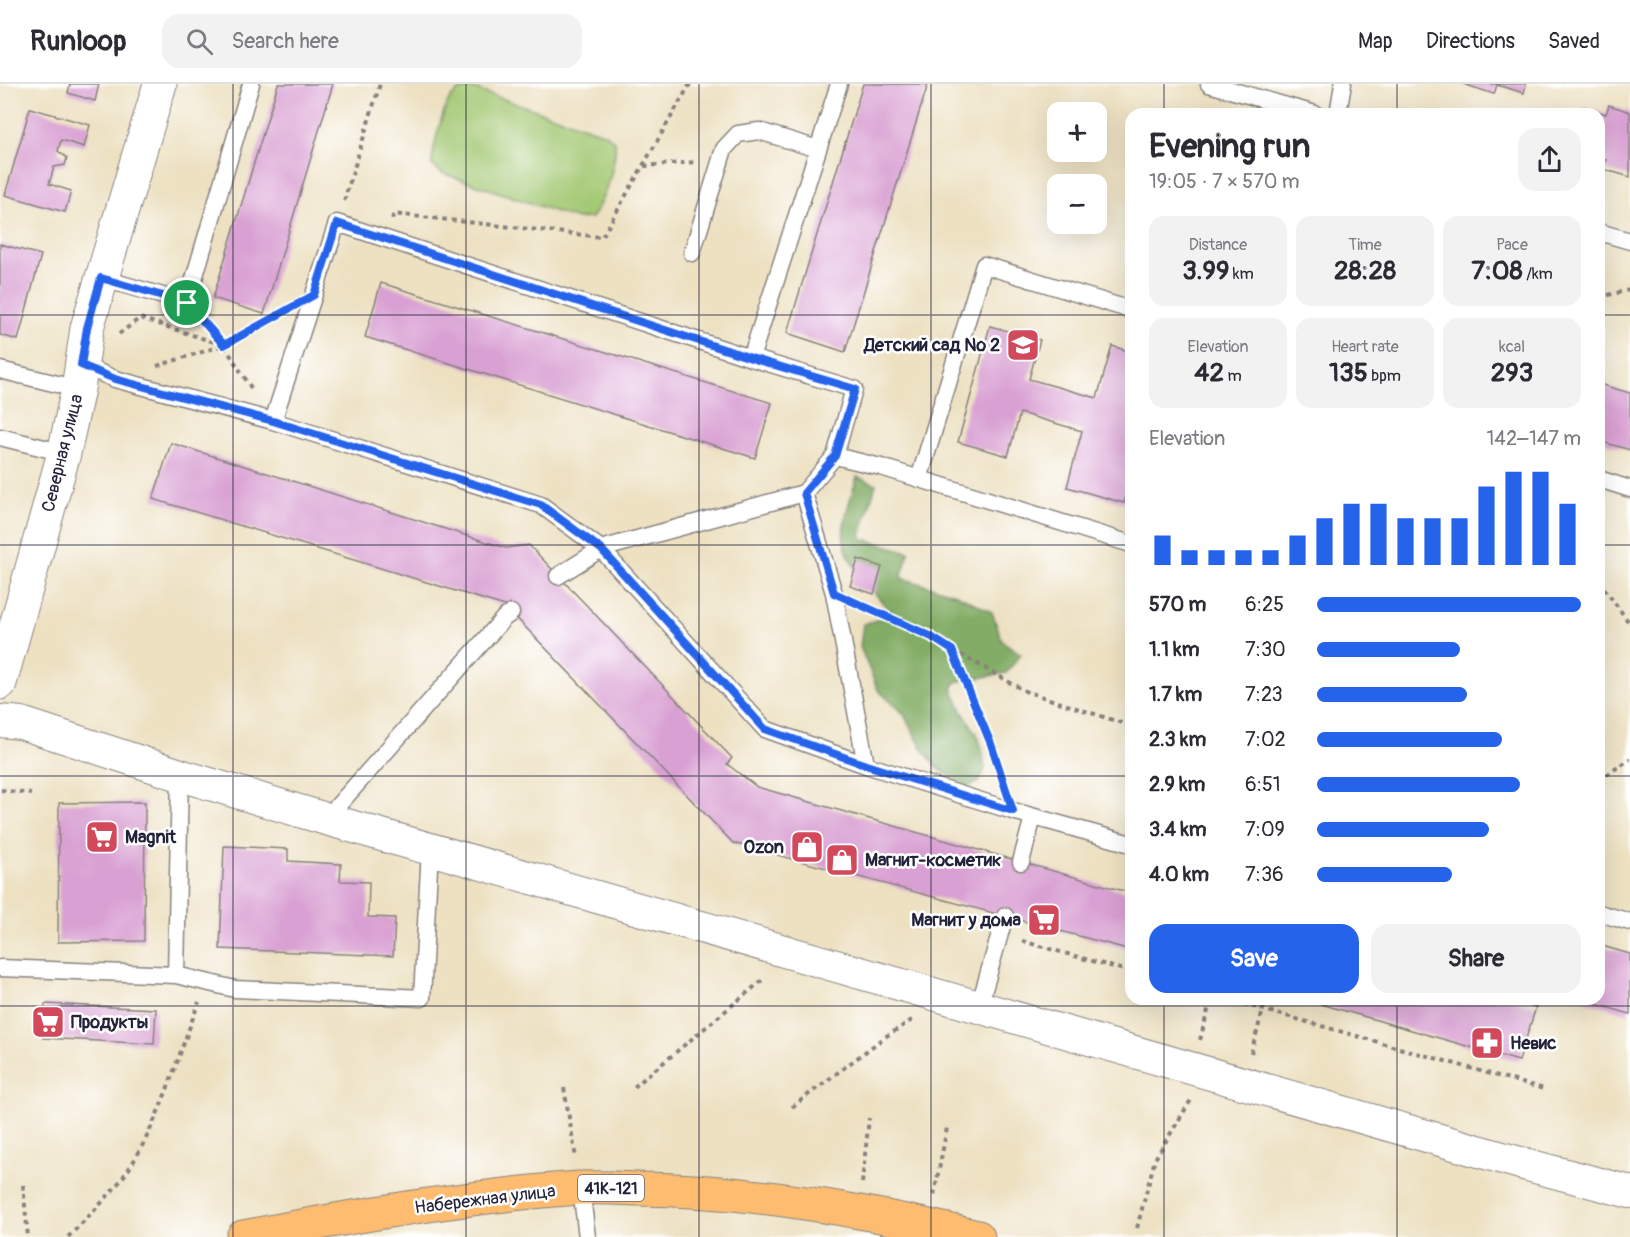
<!DOCTYPE html>
<html lang="en">
<head>
<meta charset="utf-8">
<style>
  body { margin:0; font-family:Pangolin,sans-serif; background:#f2f2f3; color:#2b2b33; height:100vh; display:flex; flex-direction:column; font-size:22px; white-space:nowrap }
  * { box-sizing:border-box; margin:0 }
  p { font-size:20px; color:#7c7c81 }
  .icon { flex:none; width:33px; height:33px; fill:none; stroke:currentColor; stroke-width:2; stroke-linecap:round; stroke-linejoin:round }
  .map { position:relative; flex:1; overflow:hidden }
  .details { position:absolute; left:1125px; top:24px; width:480px; height:897px; display:flex; flex-direction:column; background:#fff; border-radius:18px; box-shadow:0 6px 24px #0002 }
  .details>* { flex:none }
  .controls { position:absolute; left:1047px; top:18px; display:grid; gap:12px }
  .controls a { display:grid; place-items:center; width:60px; height:60px; border-radius:12px; background:#fff; box-shadow:0 6px 24px #0002; font-size:30px }
  .pin { position:absolute; display:grid; place-items:center; width:51px; height:51px; color:#fff; margin:-26px; border:3px solid #fff; border-radius:50%; box-shadow:0 2px 6px #0007 }
  .round { display:grid; place-items:center; flex:none; width:63px; height:63px; border-radius:18px; background:#f2f2f3 }
  .headline { display:flex; align-items:center; justify-content:space-between; height:102px; padding:0 24px }
  h1 { font-size:33px; font-weight:700; line-height:45px }
  .stats { display:grid; grid-template-columns:repeat(3,1fr); gap:9px; height:102px; padding:6px 24px }
  .stats div { display:grid; align-content:center; border-radius:15px; background:#f2f2f3; text-align:center }
  .stats b { font-size:26px; font-weight:700 }
  .stats small { font-size:16px; font-weight:400 }
  .stats p { font-size:16px }
  .chart { height:168px; padding:12px 24px }
  .chart p { display:flex; justify-content:space-between }
  .chart svg { width:100%; height:108px; margin-top:6px; stroke:#2563eb; stroke-width:6 }
  .primary-button { display:flex; gap:12px; margin-top:auto; padding:12px 24px }
  .primary-button a { flex:1; height:69px; border-radius:18px; background:#2563eb; color:#fff; font-size:24px; font-weight:700; line-height:69px; text-align:center }
  .primary-button a+a { background:#f2f2f3; color:#2b2b33 }
  ul { padding:0 24px; list-style:none; font-size:20px }
  li { display:grid; grid-template-columns:96px 72px 1fr; align-items:center; height:45px }
  li i { height:15px; border-radius:8px; background:#2563eb }
  header { display:flex; align-items:center; gap:36px; box-sizing:border-box; height:84px; padding:0 30px; background:#fff; border-bottom:2px solid #e1e1e2 }
  header strong { font-size:28px }
  nav { display:flex; gap:33px; margin-inline-start:auto; font-size:21px }
  .search { width:420px; height:54px; background:#f2f2f3; display:flex; align-items:center; gap:15px; box-sizing:border-box; padding:0 21px; border-radius:18px; color:#7c7c81; font-size:22px }
  .map>svg:first-child { display:block }
  .green { fill:#a4c974; stroke:#637658; stroke-width:1.5 }
  .forest { fill:#83ad66; stroke:#526850; stroke-width:1.5 }
  .building { fill:#d9a0d3 }
  .lines { fill:none; stroke-linecap:round; stroke-linejoin:round }
  .service-casing { stroke:#88827e; stroke-width:19 }
  .minor-casing { stroke:#88827e; stroke-width:34 }
  .tertiary-casing { stroke:#88827e; stroke-width:35 }
  .primary-casing { stroke:#88827e; stroke-width:35 }
  .path { stroke:#88827e; stroke-width:4; stroke-dasharray:4.5 4.5; stroke-linecap:butt }
  .service { stroke:#fff; stroke-width:16 }
  .minor { stroke:#fff; stroke-width:32 }
  .tertiary { stroke:#fff; stroke-width:33 }
  .primary { stroke:#fdbc6f; stroke-width:33 }
  .route-casing { stroke:#fff; stroke-width:12 }
  .route { stroke:#2563eb; stroke-width:8 }
  .grid { fill:none; stroke:#22223b; stroke-width:1.5; stroke-opacity:0.55 }
  .labels { text-anchor:middle; stroke-width:5; stroke-linejoin:round; paint-order:stroke }
  .shield { fill:#fff; stroke:#646476; stroke-width:1.5 }
  .shield-label { font-size:16px; font-weight:bold; fill:#22223b }
  .poi-label { font-size:18px; font-weight:bold; fill:#22223b; stroke:#fff; text-anchor:start }
  .street-label { font-size:18px; fill:#22223b; stroke:#fff }
</style>
</head>
<body>
<header>
<strong>Runloop</strong>
<div class="search"><svg class="icon" aria-label="search" viewBox="0 0 24 24"><circle cx="10" cy="10" r="6"/><path d="M15 15l6 6"/></svg>Search here</div>
<nav><a>Map</a><a>Directions</a><a>Saved</a></nav>
</header>
<div class="map">
<svg width="1630" height="1153" viewBox="0 0 1630 1153">
  <rect width="100%" height="100%" fill="#fff"/>
  <filter id="ink" filterUnits="userSpaceOnUse"><feTurbulence type="fractalNoise" baseFrequency=".0167" numOctaves="2"/><feDisplacementMap in="SourceGraphic" scale="12" xChannelSelector="R" yChannelSelector="G"/><feConvolveMatrix kernelMatrix="1 2 1 2 8 2 1 2 1" color-interpolation-filters="sRGB"/></filter>
  <filter id="wash" filterUnits="userSpaceOnUse"><feTurbulence type="fractalNoise" baseFrequency=".008" numOctaves="4" result="noise"/><feDisplacementMap in="SourceGraphic" scale="24" xChannelSelector="R" yChannelSelector="G"/><feGaussianBlur stdDeviation="1.35" result="paint"/><feColorMatrix in="noise" values="0 0 0 0 0 0 0 0 0 0 0 0 0 0 0 0 0 1.4 0 .05"/><feComposite in="paint" operator="in"/></filter>
  <g filter="url(#wash)">
    <rect width="100%" height="100%" fill="#ede1c2"/>
    <path class="green" d="M471,4L606,50L615,58C617,79 604,117 591,134L577,135L442,89L432,81C432,67 442,27 450,15C455,7 462,5 471,4Z"/>
    <path class="forest" d="M857,393L876,400L860,454L909,468L901,494L956,510L992,528L1002,557L1021,570L1006,589L956,598L952,604L962,627L977,650L982,665L985,685L979,698L968,703L937,684L922,664L903,629L878,606L860,563L863,540L893,531C877,511 848,483 844,457C841,439 852,411 857,393Z"/>
    <g id="blocks">
      <path class="building" d="M70,0H99L95,17L68,9Z
        M278,0H333L264,230L213,214Z
        M863,0H928L845,268L787,249Z
        M1463,0H1526L1524,9L1497,1L1494,10Z
        M1609,21L1630,28V93L1603,85L1606,76L1599,74V30H1583L1585,23L1606,30Z
        M30,24L90,41L84,63L61,56L58,67L67,74L65,81L54,83L49,100L71,107L65,128L5,111Z
        M0,160L41,171L18,256L0,251Z
        M381,199L772,319L755,374L365,253Z
        M990,242L1040,256L1029,295L1097,314L1112,262L1131,268V395L1124,419L1067,403L1082,347L1020,329L1008,372L958,358Z
        M1599,300L1630,309V366L1599,357Z
        M171,359L506,464L529,461L732,674L727,680L757,703L1131,809V866L733,759L505,522L153,415Z
        M858,475L882,483L874,510L850,502Z
        M145,718L144,857L58,858L59,719Z
        M224,762L288,765V777L341,780L340,797L369,798L368,833L395,834L393,872L220,865Z
        M1599,861L1630,870V930L1582,916L1599,915Z
        M1509,915L1536,923L1519,977L1307,916Z
        M45,920L156,925L154,960L43,954Z"/>
    </g>
  </g>
  <g filter="url(#ink)">
    <use href="#blocks" fill-opacity="0" stroke="#88827e" stroke-width="1.5"/>
    <g class="lines">
      <defs>
        <path id="service" d="M1209,0L1315,30
          M1338,30L1343,0
          M1599,148L1630,157
          M692,169L724,65L738,50L759,47L818,65
          M101,194L187,219L251,0
          M81,281L115,295L273,337L541,421L601,465L765,645L866,681L1013,727L1131,760
          M0,286L78,305
          M273,337L337,139L751,274
          M0,353L64,369
          M835,372L881,383L1131,460
          M919,395L984,181L1131,226
          M1599,395L1630,405
          M804,409L834,509L866,681
          M558,492L601,465L804,409L835,372L854,305L751,274L839,0
          M326,735L504,534L511,529
          M1021,778L1033,733
          M1599,829L1630,838
          M0,884L176,891L235,905L422,914L430,765
          M176,891L180,691
          M979,923L1005,832
          M581,1104L587,1153"/>
        <path id="minor" d="M0,637L21,639L180,691L326,735L1520,1079L1630,1108"/>
        <path id="tertiary" d="M0,599L64,369L78,305L87,244L160,0"/>
        <path id="primary" d="M243,1153C354,1132 466,1112 579,1104C599,1103 619,1104 638,1105C753,1106 867,1127 978,1153"/>
      </defs>
      <use href="#service" class="service-casing"/>
      <use href="#minor" class="minor-casing"/>
      <use href="#tertiary" class="tertiary-casing"/>
      <use href="#primary" class="primary-casing"/>
      <path class="path" d="M644,82L696,78
        M344,117L380,0
        M392,135L394,130L602,153L690,0
        M1599,213L1630,206
        M201,235L224,261L253,307
        M119,250L140,234L223,261
        M157,282L224,261L285,227
        M1599,497L1630,540
        M859,520L930,552L952,566L991,660L1004,700
        M953,566L1025,607L1131,642
        M1599,696L1630,675
        M1,706L31,710
        M1022,857L1131,888
        M1226,915L1544,1005
        M1200,956L1211,915
        M1251,969L1266,915
        M634,1003L765,894
        M564,1004L576,1074
        M792,1023L885,953L912,936
        M862,1099L869,1034
        M23,1101L28,1153
        M934,1111L947,1044
        M1137,1144L1155,1075L1191,1016
        M68,1153C90,1131 115,1107 132,1080C162,1030 178,972 199,918"/>
      <use href="#service" class="service"/>
      <use href="#minor" class="minor"/>
      <use href="#tertiary" class="tertiary"/>
      <use href="#primary" class="primary"/>
    </g>
  </g>
  <g class="lines" filter="url(#ink)">
    <defs>
      <path id="route" d="M337,139L751,274L855,305L835,372L804,409L834,509L930,552L952,566L991,660L1013,727L866,681L765,645L601,465L541,421L273,337L115,295L81,281L87,244L101,194L187,219L224,261L314,211Z"/>
    </defs>
    <use href="#route" class="route-casing"/>
    <use href="#route" class="route"/>
  </g>
  <path class="grid" d="M233,0V1153M466,0V1153M699,0V1153M931,0V1153M1164,0V30M1397,0V30M0,231H1131M1599,231H1630M0,461H1131M1599,461H1630M0,692H1131M1599,692H1630M1164,915V1153M1397,915V1153M0,922H1630"/>
  <defs>
    <symbol id="school-square" viewBox="-11 -11 22 22"><rect x="-9" y="-9" width="18" height="18" rx="4" fill="#d1495b" stroke="#fff"/><path d="M0-5L7-2L0 1L-7-2ZM-4 1L0 2.5L4 1V4Q0 6-4 4Z" fill="#fff"/></symbol>
    <symbol id="supermarket-square" viewBox="-11 -11 22 22"><rect x="-9" y="-9" width="18" height="18" rx="4" fill="#d1495b" stroke="#fff"/><path d="M-6-5.5h2.5l.6 2H6L4.5 2H-2.5L-4.4-4H-6ZM-1.5 3.2a1.3 1.3 0 1 0 .1 0ZM3 3.2a1.3 1.3 0 1 0 .1 0Z" fill="#fff"/></symbol>
    <symbol id="shop-square" viewBox="-11 -11 22 22"><rect x="-9" y="-9" width="18" height="18" rx="4" fill="#d1495b" stroke="#fff"/><path d="M-5-2.5h2.3a2.7 3.5 0 0 1 5.4 0H5L5.5 6h-11ZM-1.5-2.5h3a1.5 2.3 0 0 0-3 0Z" fill="#fff"/></symbol>
    <symbol id="pharmacy-square" viewBox="-11 -11 22 22"><rect x="-9" y="-9" width="18" height="18" rx="4" fill="#d1495b" stroke="#fff"/><path d="M-2-6h4v4h4v4h-4v4h-4v-4h-4v-4h4Z" fill="#fff"/></symbol>
  </defs>
  <g fill-rule="evenodd">
    <use href="#school-square" x="1004" y="242" width="38" height="38"/>
    <use href="#supermarket-square" x="83" y="734" width="38" height="38"/>
    <use href="#shop-square" x="788" y="744" width="38" height="38"/>
    <use href="#shop-square" x="823" y="757" width="38" height="38"/>
    <use href="#supermarket-square" x="1025" y="817" width="38" height="38"/>
    <use href="#supermarket-square" x="29" y="919" width="38" height="38"/>
    <use href="#pharmacy-square" x="1468" y="940" width="38" height="38"/>
  </g>
  <g class="labels">
    <rect class="shield" x="578" y="1091" width="66" height="26" rx="4.5"/>
    <g class="shield-label">
      <text x="611" y="1110">41К-121</text>
    </g>
    <g class="poi-label">
      <text x="1000" y="267" text-anchor="end">Детский сад № 2</text>
      <text x="125" y="759">Magnit</text>
      <text x="784" y="769" text-anchor="end">Ozon</text>
      <text x="865" y="782">Магнит-косметик</text>
      <text x="1021" y="842" text-anchor="end">Магнит у дома</text>
      <text x="71" y="944">Продукты</text>
      <text x="1510" y="965">Невис</text>
    </g>
    <g class="street-label">
      <text transform="translate(62 369) rotate(-76)" y="6">Северная улица</text>
      <text transform="translate(485 1115) rotate(-7)" y="6">Набережная улица</text>
    </g>
  </g>
</svg>
<div class="controls">
<a>+</a>
<a>−</a>
</div>
<div class="pin" style="left:187px;top:219px;background:#1e9e55"><svg class="icon" aria-label="arrive" viewBox="0 0 24 24"><path d="M6 21V4h12l-3 4 3 4H6"/></svg></div>
<section class="details">
<div class="headline"><div><h1>Evening run</h1><p>19:05 · 7 × 570 m</p></div><a class="round"><svg class="icon" aria-label="share" viewBox="0 0 24 24"><path d="M12 15V3M7 8l5-5 5 5M5 13v7h14v-7"/></svg></a></div>
<div class="stats">
<div><p>Distance</p><b>3.99<small> km</small></b></div>
<div><p>Time</p><b>28:28</b></div>
<div><p>Pace</p><b>7:08<small> /km</small></b></div>
</div>
<div class="stats">
<div><p>Elevation</p><b>42<small> m</small></b></div>
<div><p>Heart rate</p><b>135<small> bpm</small></b></div>
<div><p>kcal</p><b>293</b></div>
</div>
<div class="chart"><p><span>Elevation</span>142–147 m</p>
<svg viewBox="0 0 160 44" preserveAspectRatio="none"><path d="M5 44V32M15 44V38M25 44V38M35 44V38M45 44V38M55 44V32M65 44V25M75 44V19M85 44V19M95 44V25M105 44V25M115 44V25M125 44V12M135 44V6M145 44V6M155 44V19"/></svg>
</div>
<ul>
<li><b>570 m</b>6:25<i style="width:100%"></i></li>
<li><b>1.1 km</b>7:30<i style="width:54%"></i></li>
<li><b>1.7 km</b>7:23<i style="width:57%"></i></li>
<li><b>2.3 km</b>7:02<i style="width:70%"></i></li>
<li><b>2.9 km</b>6:51<i style="width:77%"></i></li>
<li><b>3.4 km</b>7:09<i style="width:65%"></i></li>
<li><b>4.0 km</b>7:36<i style="width:51%"></i></li>
</ul>
<div class="primary-button"><a>Save</a><a>Share</a></div>
</section>
</div>
</body>
</html>
